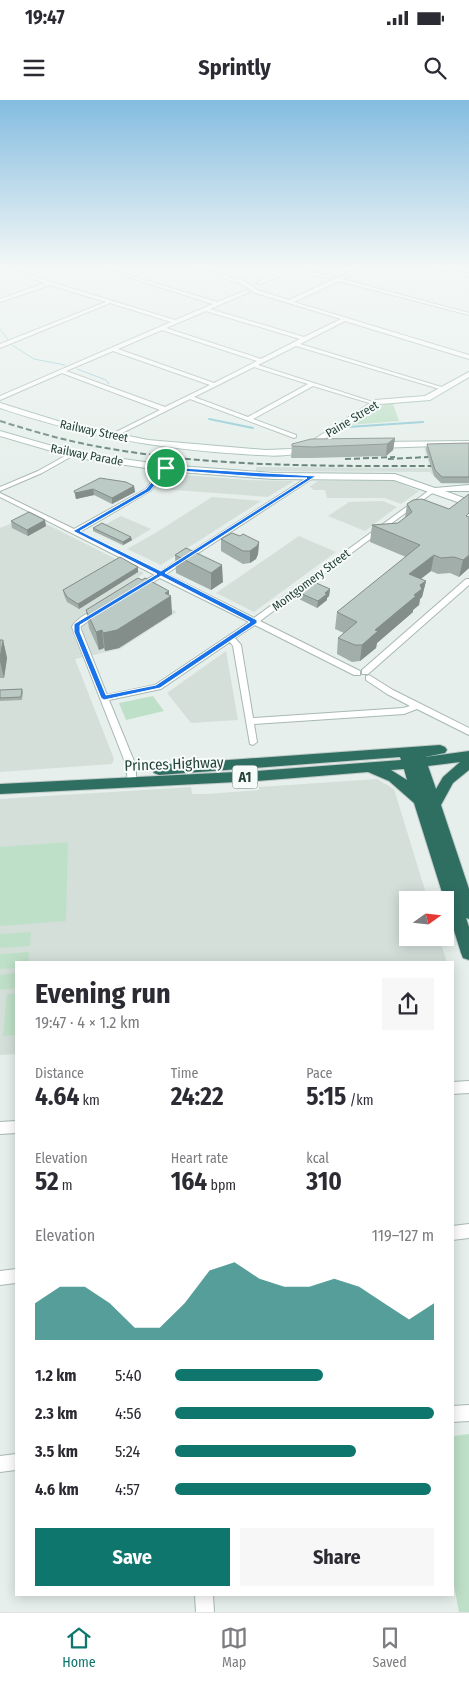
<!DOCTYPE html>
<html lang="en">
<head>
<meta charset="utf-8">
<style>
  body { margin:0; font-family:"Fira Sans Condensed",sans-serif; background:#f7f7f7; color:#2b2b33; height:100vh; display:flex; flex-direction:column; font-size:19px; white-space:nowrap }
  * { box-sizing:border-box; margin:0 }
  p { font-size:16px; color:#7c7c81 }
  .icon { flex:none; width:28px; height:28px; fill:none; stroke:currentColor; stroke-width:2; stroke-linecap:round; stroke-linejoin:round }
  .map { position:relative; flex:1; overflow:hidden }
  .side { position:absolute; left:15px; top:861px; width:439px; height:635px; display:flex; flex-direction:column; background:#fff; border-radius:0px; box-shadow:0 2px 12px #0003 }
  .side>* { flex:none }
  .needle { width:32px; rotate:75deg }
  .tools { position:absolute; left:399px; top:791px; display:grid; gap:10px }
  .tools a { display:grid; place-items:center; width:55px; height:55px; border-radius:0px; background:#fff; box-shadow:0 2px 12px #0003; font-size:25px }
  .pin { position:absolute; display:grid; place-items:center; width:42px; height:42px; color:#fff; margin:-21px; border:2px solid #fff; border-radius:50%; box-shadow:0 1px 5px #0007 }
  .round { display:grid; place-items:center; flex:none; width:52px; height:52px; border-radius:0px; background:#f7f7f7 }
  .overview { display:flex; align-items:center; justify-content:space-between; height:85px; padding:0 20px }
  h1 { font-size:28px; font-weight:700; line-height:38px }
  .stats { display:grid; grid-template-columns:repeat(3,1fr); gap:8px; height:85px; padding:5px 20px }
  .stats div { display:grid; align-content:center }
  .stats b { font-size:25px; font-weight:700 }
  .stats small { font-size:14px; font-weight:400 }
  .stats p { font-size:14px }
  .chart { height:140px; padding:10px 20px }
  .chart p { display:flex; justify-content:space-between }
  .chart svg { width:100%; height:90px; margin-top:5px; fill:#0f766e; opacity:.7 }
  .primary-button { display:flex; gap:10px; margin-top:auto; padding:10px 20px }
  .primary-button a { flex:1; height:58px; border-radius:0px; background:#0f766e; color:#fff; font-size:20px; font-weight:700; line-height:58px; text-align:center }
  .primary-button a+a { background:#f7f7f7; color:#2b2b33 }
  ul { padding:0 20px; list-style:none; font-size:16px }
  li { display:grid; grid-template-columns:80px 60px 1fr; align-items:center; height:38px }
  li i { height:12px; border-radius:6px; background:#0f766e }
  .status { display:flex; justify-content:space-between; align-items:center; height:35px; padding:0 25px; background:#fff; direction:ltr }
  .status svg { height:14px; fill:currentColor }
  header { display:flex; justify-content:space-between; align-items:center; height:65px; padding:0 20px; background:#fff; font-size:22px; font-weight:700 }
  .menu { display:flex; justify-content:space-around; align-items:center; height:70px; border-top:1px solid #e1e1e2; background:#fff; font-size:14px; color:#7c7c81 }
  .menu a { display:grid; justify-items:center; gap:2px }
  .menu .selected { color:#0f766e }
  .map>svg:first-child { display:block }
  .built { fill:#d4dfda }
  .green { fill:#bfe0c8 }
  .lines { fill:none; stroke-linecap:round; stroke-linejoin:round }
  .stream-far1 { stroke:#8ec9d4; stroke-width:1 }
  .stream { stroke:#8ec9d4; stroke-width:2 }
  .street-casing { stroke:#a8b8b2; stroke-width:2 }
  .secondary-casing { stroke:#a4bbb3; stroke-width:2 }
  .highway-casing { stroke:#c2cac8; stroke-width:2 }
  .street { fill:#fff; fill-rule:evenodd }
  .secondary { fill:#fff; fill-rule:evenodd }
  .highway { fill:#2f6f62; fill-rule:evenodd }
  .rail { stroke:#5f7d75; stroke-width:2; stroke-dasharray:6 3; stroke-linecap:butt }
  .wall { fill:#a1aea9 }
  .shaded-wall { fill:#838d89 }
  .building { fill:#bbcac4; stroke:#838d89 }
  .route { fill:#1a73e8; stroke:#fff; fill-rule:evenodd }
  .labels { text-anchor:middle; stroke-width:4; stroke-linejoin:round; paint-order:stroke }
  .far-street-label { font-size:12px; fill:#24423a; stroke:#f7fbf9 }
  .shield { fill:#f7fbf9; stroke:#637a73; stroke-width:1 }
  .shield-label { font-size:14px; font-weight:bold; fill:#24423a }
  .street-label { font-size:15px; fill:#24423a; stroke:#f7fbf9 }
</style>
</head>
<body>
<div class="status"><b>19:47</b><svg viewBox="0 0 49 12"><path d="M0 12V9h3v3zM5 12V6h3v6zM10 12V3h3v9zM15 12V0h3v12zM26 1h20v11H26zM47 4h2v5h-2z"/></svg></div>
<header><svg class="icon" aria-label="menu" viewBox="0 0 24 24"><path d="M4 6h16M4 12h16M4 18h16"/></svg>Sprintly<svg class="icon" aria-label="search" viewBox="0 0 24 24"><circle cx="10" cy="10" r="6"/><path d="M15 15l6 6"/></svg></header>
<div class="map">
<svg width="469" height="1512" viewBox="0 0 469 1512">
  <rect width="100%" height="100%" fill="#e6efeb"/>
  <path class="built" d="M424,347H469V384H442L430,372L256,371V367L430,368Z
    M172,374L247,380L294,381L268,397L161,389Z
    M318,381H394L419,391L401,404L385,398H327L325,390H313L312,388L309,387Z
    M212,397L261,401L161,465L127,449L157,432Z
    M383,401L397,407L365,431L328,416L349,402Z
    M30,416L144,473L127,485L177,512L120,549L75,559L114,659L112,664L0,672V428Z
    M121,416L151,429L123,446L93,431Z
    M299,436L336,452L254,512L216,493Z
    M226,551L238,620L191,623L167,593Z
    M377,679L394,689L428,800H408V838H439L447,862H16V954L0,955V699L191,687L192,694H207L259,690V687Z"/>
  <path class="green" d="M385,304H393L399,321L350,325Z
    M153,596L164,611L126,620L119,603Z
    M68,742L66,821L0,826V747Z
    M31,832L30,846L0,848V834Z
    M29,852L28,862H16V868L0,869V854Z
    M16,873V888L0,890V875Z
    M7,894H16V935L3,936Z
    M469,1334V1512H459L452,1475L453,1336Z"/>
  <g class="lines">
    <path class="stream-far1" d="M0,229L9,241
      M12,245L34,259L65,265
      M77,269L106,280L109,284"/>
    <path class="stream" d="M209,319L253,328
      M348,327L423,322"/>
    <defs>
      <path id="street" d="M0,168H5L175,220L213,204L99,168H105L217,202L247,190L249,192L210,209L304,237L341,219L252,192V190L240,183L192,168H198L244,181L257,190L289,200L334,179L292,171L260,184L256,183L287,169L284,168H296L338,178L359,168H364L342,179L469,213V215L339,181L294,202L469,255V259L345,221L300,244L448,289L443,290L296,246L258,265L376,303V305L313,286L253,319L296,335V337L294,338L190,299L112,338L110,337V335L160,310L62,273L0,300V296L171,222L110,203L0,248V244L106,202L50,185L0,202V199L45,183ZM206,211L300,239L261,259L166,228ZM162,230L257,261L214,283L118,249ZM113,251L210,285L165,307L66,271ZM254,267L308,284L248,317L194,297Z
        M436,168L469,174V176L436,169Z
        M72,352L75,354L74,355L42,373L0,391V387L38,371Z
        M164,367L169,368L150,391L80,432L160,472L311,375L316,376L166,474L254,518L431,389H435V391L260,521L360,571V575H354L255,525L235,538L241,545L253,618L403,608L410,606L387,594L366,580V576L369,575L393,590L469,628V635L417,609L404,614L254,624L257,642L253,645L250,644L233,546L230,542L161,589L109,600L136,666V681L131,684L128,683L126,666L123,657L72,527C76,519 92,509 101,509L102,511L80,527L107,595L155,585L249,522L160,478L142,489H136V485L155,475L0,397V393L74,429L146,389Z
        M466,479H469V485L368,574H362V570Z
        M469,981V993L452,994V982Z
        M16,1021V1033L0,1034V1022Z
        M469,1124V1138L452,1140V1126Z
        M16,1169V1183L0,1185V1171Z
        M469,1305V1321L452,1322V1306Z
        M16,1354V1370L0,1372V1356Z
        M195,1495H213L214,1512H196Z"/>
      <path id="secondary" d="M469,272V277L430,300L380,304L320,342L313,340L375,300L425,296Z
        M0,303L61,322L148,340L266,350L291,349L308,343L312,346C295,360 262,355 242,354C159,349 79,335 0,308Z
        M0,331L73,352L166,365L273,373L395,374L435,388L469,385V391H445L469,400V406L394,380L273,379L166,371L72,357L0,336Z
        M469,341V345L376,348L372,345L376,342Z"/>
      <path id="highway" d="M440,645L445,647L447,650L445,653L425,657L469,651V670L453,683L441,705L469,789V819L466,818L469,827V860L463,858L461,853L414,703L389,681L368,672L257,681L0,694V684L257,671L401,660L400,657L159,675L154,673L152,670L154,667L159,665ZM460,662L443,677L436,689L428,666ZM404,669L407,680L391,670Z"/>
    </defs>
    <use href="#street" class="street-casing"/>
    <use href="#secondary" class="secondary-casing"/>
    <use href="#highway" class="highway-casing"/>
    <use href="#street" class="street"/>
    <use href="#secondary" class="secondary"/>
    <use href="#highway" class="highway"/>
    <path class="rail" d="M0,321C35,332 70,342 106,348C213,367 323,366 431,366
      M345,359L395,357
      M388,359L428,357"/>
  </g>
  <path class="wall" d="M395,338L393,350L386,356L311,358H291L292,344Z
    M469,343V383H441L434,376L426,350L427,344Z
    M134,386L135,392L112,404L94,395L76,399L74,391Z
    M413,400L469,468L459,477L450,473L438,474L431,471L421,479L426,481L422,497L420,499L419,505L413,510V512L377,543L376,548L360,561L352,562L337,554L338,538L344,533L335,529L337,512L406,457L370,442L372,425L398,423L405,418L407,404Z
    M11,421L46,426L28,436L12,428Z
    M93,428L132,440L123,445L93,431Z
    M240,436L259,442L258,454L256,459L250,463L243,464L221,451V439Z
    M186,448L223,482L211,490L176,473L175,455Z
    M138,472L79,509L67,502L64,495L63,490Z
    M330,489L329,496L327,498V500L317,508L299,499L300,493Z
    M169,495L172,514L119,548L105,551L104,548L99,550L89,528L86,510Z
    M0,540H3L7,558L4,578H0Z
    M22,589L23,592L22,600L0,601V590Z"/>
  <path class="shaded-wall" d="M395,338L393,350L386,356L387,344Z
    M134,386L135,392L112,404V398Z
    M93,389L94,395L76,399L75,393Z
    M45,420L46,426L28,436L27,430Z
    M131,437L132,440L123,445V442Z
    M259,442L258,454L256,459L250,463V451Z
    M434,455L431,471L406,490L409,474Z
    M469,455V468L459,477L463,460Z
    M222,465L223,482L211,490V473Z
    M138,467V472L79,509L78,504Z
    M426,481L422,497L420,499L419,505L413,510V512L377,543L376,548L360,561L362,545L375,530L414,495L420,485Z
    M330,489L329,496L327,498V500L317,508L318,501L325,493Z
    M169,491V497L171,496L172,514L119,548L105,551L103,533Z
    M102,530L104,548L99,550L96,532Z
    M3,540L7,558L4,578L0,561Z"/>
  <path class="building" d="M395,338L387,344L312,347L292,346V344L311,339Z
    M469,343V377H442L435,370L427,344Z
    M100,378L126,382L134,386L112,398L93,389L75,393L74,391Z
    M469,394V413L466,416L469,417V455L463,460L454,457L441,458L434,455L409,474L426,481L420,485L422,489L414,495L416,496L375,530L378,531L362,545H355L338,538L357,522L337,512L420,445L372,425L398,423L412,412L407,404L413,400L422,399L449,409Z
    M29,412L45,420L27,430L11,421Z
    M102,423L131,437L123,442L93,428Z
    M232,433L240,436L243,434L259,442L257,446L250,451H243L221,439Z
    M186,448L222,465L211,473L175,455Z
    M120,457L138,467L78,504L67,497L63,490Z
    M138,478L142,480L145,478L169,491L165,493L171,496L117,530L103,533L102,530L96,532L86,510Z
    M314,482L330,489L325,493L327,494L318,501L300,493Z
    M0,540H3L0,559Z
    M22,589L21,597L0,598V590Z"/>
  <linearGradient id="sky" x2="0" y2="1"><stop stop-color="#84bce0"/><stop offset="0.44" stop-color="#f4f8f6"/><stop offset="1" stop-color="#f4f8f6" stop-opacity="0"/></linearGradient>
  <rect width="469" height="380" fill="url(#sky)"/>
  <path class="route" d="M164,367L316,376L165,473L257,520V523L160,588L104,600L101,598L74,532V524L157,474L73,431L146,389ZM167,370L260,377L307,378L161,471L80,431L150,391ZM161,476L250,522L156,585L106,595L80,532V525Z"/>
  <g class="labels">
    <g class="far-street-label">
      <text transform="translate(352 319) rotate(-31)" y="4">Paine Street</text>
      <text transform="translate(94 331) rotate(12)" y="4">Railway Street</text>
      <text transform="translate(87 355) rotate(11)" y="4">Railway Parade</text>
      <text transform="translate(311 480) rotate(-37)" y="4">Montgomery Street</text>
    </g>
    <rect class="shield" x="232.5" y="665.5" width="25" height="23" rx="4"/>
    <g class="shield-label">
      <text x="245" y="682">A1</text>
    </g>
    <g class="street-label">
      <text transform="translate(174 664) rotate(-2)" y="5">Princes Highway</text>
    </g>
  </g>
</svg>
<div class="tools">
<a><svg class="needle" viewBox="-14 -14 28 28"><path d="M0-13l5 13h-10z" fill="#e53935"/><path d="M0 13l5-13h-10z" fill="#7c7c81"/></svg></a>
</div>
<div class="pin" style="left:166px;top:368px;background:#1e9e55"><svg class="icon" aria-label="arrive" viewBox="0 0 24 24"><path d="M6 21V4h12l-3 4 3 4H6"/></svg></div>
<section class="side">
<div class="overview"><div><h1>Evening run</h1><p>19:47 · 4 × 1.2 km</p></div><a class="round"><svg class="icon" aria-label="share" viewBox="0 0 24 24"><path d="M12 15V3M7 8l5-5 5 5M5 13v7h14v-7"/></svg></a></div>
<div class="stats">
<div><p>Distance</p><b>4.64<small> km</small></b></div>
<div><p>Time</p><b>24:22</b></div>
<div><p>Pace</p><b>5:15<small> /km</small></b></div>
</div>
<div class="stats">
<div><p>Elevation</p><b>52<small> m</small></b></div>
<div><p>Heart rate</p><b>164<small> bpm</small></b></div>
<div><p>kcal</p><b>310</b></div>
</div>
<div class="chart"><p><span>Elevation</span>119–127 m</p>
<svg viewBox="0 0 160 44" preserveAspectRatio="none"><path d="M0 44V26L10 18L20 18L30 26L40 38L50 38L60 26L70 10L80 6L90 14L100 18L110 18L120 14L130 18L140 26L150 34L160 26V44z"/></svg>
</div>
<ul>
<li><b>1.2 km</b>5:40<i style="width:57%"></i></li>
<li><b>2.3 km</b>4:56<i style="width:100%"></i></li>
<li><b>3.5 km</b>5:24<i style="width:70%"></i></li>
<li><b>4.6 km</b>4:57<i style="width:99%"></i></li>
</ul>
<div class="primary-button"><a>Save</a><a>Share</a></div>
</section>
</div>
<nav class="menu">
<a class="selected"><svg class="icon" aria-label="home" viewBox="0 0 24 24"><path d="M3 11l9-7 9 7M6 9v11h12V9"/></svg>Home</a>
<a><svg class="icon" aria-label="map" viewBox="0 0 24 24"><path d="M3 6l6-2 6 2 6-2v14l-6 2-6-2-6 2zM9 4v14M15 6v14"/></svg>Map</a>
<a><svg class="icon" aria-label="saved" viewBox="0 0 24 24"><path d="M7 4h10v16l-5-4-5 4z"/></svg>Saved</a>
</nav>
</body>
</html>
